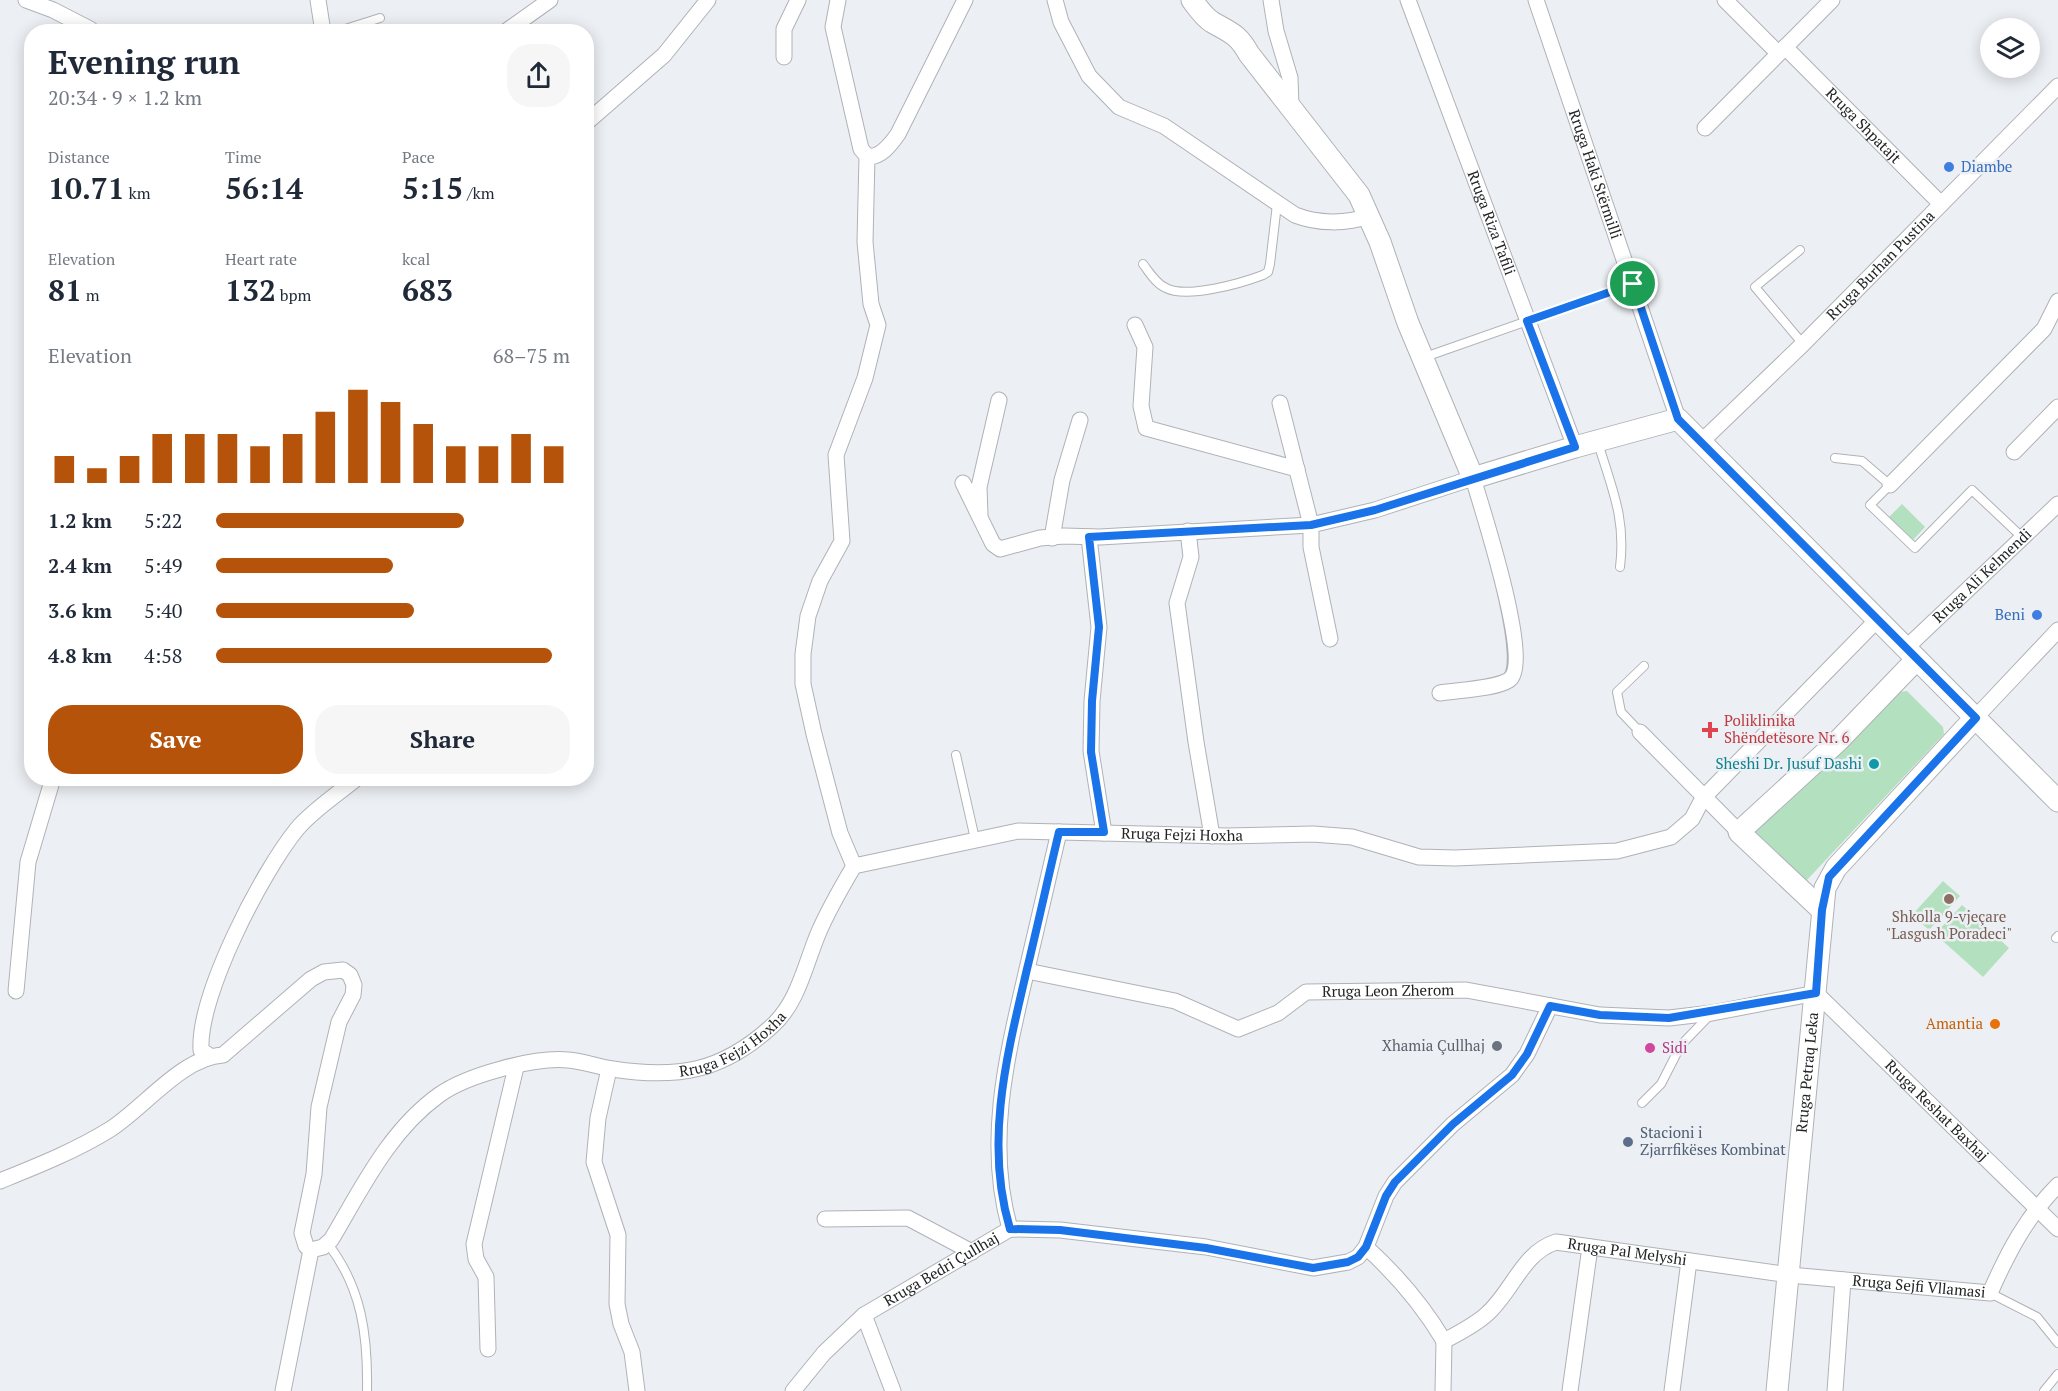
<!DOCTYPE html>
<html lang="en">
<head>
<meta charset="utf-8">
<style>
  body { margin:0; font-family:"PT Serif",serif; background:#f6f6f7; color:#1f2937; height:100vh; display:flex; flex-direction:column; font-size:22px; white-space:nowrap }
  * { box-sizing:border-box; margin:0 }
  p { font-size:20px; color:#747a83 }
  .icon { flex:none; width:33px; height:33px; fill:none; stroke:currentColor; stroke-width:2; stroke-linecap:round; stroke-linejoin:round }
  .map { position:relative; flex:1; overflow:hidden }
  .sheet { position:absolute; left:24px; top:24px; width:570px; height:762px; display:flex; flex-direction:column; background:#fff; border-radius:24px; box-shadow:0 3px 15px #0003 }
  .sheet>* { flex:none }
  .tools { position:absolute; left:1980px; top:18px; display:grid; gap:12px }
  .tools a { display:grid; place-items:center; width:60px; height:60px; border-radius:50%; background:#fff; box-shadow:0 3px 15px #0003; font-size:30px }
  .pin { position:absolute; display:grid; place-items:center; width:51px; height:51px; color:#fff; margin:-26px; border:3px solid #fff; border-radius:50%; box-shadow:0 2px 6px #0007 }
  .round { display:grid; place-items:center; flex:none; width:63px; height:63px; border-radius:24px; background:#f6f6f7 }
  .overview { display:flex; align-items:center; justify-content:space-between; height:102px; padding:0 24px }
  h1 { font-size:33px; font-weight:600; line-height:45px }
  .stats { display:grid; grid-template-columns:repeat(3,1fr); gap:9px; height:102px; padding:6px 24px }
  .stats div { display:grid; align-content:center }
  .stats b { font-size:30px; font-weight:600 }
  .stats small { font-size:16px; font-weight:400 }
  .stats p { font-size:16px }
  .chart { height:168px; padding:12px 24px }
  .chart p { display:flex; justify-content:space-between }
  .chart svg { width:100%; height:108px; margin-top:6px; stroke:#b45309; stroke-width:6 }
  .cta { display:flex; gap:12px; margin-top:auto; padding:12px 24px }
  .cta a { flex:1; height:69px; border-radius:24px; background:#b45309; color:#fff; font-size:24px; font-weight:600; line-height:69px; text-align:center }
  .cta a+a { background:#f6f6f7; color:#1f2937 }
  ul { padding:0 24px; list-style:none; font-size:20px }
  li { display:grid; grid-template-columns:96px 72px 1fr; align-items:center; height:45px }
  li i { height:15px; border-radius:8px; background:#b45309 }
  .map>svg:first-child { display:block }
  .green { fill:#b3e1bf }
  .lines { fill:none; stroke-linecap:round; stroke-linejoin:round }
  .lane-casing { stroke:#afb2b6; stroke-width:10 }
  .street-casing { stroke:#afb2b6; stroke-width:17 }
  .secondary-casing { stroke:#afb2b6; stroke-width:23 }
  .lane { stroke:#fff; stroke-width:8 }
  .street { stroke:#fff; stroke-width:15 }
  .secondary { stroke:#fff; stroke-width:21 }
  .route-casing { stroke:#fff; stroke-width:12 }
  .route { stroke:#1a73e8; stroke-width:8 }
  .shop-dot { fill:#3f7fe0; stroke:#eceff3; stroke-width:2 }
  .health-dot { fill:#e0444e; stroke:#eceff3; stroke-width:2 }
  .culture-dot { fill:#0f9aa8; stroke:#eceff3; stroke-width:2 }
  .education-dot { fill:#8d6e63; stroke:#eceff3; stroke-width:2 }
  .food-dot { fill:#e8710a; stroke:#eceff3; stroke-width:2 }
  .worship-dot { fill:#6b7280; stroke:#eceff3; stroke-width:2 }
  .hotel-dot { fill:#d1479c; stroke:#eceff3; stroke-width:2 }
  .service-dot { fill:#5c6f8a; stroke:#eceff3; stroke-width:2 }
  .labels { text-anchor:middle; stroke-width:5; stroke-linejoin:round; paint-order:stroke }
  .street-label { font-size:15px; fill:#222425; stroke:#eceff3 }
  .shop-label { font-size:15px; fill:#366cbe; stroke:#eceff3; text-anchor:start }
  .health-label { font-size:15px; fill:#be3a42; stroke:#eceff3; text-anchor:start }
  .culture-label { font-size:15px; fill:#0d838f; stroke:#eceff3; text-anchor:end }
  .education-label { font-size:15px; fill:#785e54; stroke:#eceff3 }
  .food-label { font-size:15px; fill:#c56008; stroke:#eceff3; text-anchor:end }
  .worship-label { font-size:15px; fill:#5b616d; stroke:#eceff3; text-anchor:end }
  .hotel-label { font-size:15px; fill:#b23c85; stroke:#eceff3; text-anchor:start }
  .service-label { font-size:15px; fill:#4e5e75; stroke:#eceff3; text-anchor:start }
</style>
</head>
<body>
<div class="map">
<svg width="2058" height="1391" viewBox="0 0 2058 1391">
  <rect width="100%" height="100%" fill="#eceff3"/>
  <path class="green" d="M1902,504L1925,527L1913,540L1889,517Z
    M1907,691L1943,727L1944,734L1806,881L1755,841L1753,829L1900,692Z
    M1943,881L1960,896L1929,930L1912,915Z
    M1962,905L2009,948L1983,977L1935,934Z"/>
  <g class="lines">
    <defs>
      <path id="lane" d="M324,29L342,30L380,18
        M1800,250L1755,287L1803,344
        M1143,264C1149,272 1156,284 1166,288C1187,299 1242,283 1263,275L1268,272L1270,264L1277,204
        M1425,357L1633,284
        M1598,443C1612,489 1626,518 1620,567
        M1835,458L1862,461L1890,485L1870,505L1915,548L1972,490L2023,538
        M1640,732L1621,712L1617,692L1644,666
        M956,755L975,839
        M2056,938L2058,936
        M1642,1103L1661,1084L1681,1045L1711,1014
        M328,1244C362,1288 368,1336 367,1391
        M1990,1293L2037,1317L2058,1343
        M2044,1391L2058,1374"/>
      <g id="street">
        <path d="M26,0L53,10L90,29"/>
        <path d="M318,0L323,32"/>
        <path d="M838,0L833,27L861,149L867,156L865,242L871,304L878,325L865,378L836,455L842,541L820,581L808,616L803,654V684L814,734L840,833L854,866"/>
        <path d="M1055,0L1061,22L1089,76L1119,107L1164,126L1295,215C1318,224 1346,224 1369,216"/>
        <path d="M1271,0L1276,31L1290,78L1291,106"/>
        <path id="s1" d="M1408,0L1575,447"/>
        <path id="s2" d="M1536,0L1678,419"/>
        <path d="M1725,0L1778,53"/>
        <path d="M505,32L550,0"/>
        <path id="s3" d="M1785,47L1941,204"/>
        <path d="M784,57V29L798,0"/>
        <path d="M586,123L664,55L708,0"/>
        <path d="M1705,128L1832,0"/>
        <path d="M867,156C880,159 891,144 898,134L965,0"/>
        <path d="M1135,325L1145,347L1141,406L1146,428L1297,469"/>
        <path d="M1280,403L1311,525V547L1330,639"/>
        <path id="s4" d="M1701,442L1803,344L2058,86"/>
        <path d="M2014,452L2058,407"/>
        <path d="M963,483L993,544L1000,549L1040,538L1064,536L1100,537L1311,525L1375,510L1473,478C1481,506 1533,663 1509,680C1495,689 1458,690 1440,693"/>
        <path d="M1890,485L2044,329L2058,301"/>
        <path d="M980,515L979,487L999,400"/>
        <path d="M1188,531L1191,557L1177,603L1196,742L1212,836"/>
        <path d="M1089,537L1099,627L1092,701L1091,751L1104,833"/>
        <path d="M1052,538L1062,480L1080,420"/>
        <path id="s5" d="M1906,648L2058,504"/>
        <path d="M1975,718L2058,630"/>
        <path d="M1640,732L1739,832"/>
        <path id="s6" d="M1027,971L1175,1001L1238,1029L1278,1013L1306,992L1466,990L1600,1015L1669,1018L1712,1013L1816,993L2058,1229"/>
        <path d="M16,991L28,862L53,778"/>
        <path d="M210,1056L201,1050C198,995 262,872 297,829C313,810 338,794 357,778"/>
        <path d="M609,1069L598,1118L594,1162L618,1235L617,1304L621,1324L632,1352L637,1391"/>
        <path d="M0,1181C37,1166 75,1151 109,1130C143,1109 182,1057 223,1055L311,979L324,972L343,970L350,975L354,985L353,995L339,1022L319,1107L314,1174L302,1233L306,1246L311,1250"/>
        <path d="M825,1219L908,1218L972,1252"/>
        <path d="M1010,1229C985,1142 1007,1055 1027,969C1038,923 1048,878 1059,832"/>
        <path d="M1366,1247C1398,1276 1422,1304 1444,1341"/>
        <path id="s7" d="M311,1250L323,1247L331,1240C362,1188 389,1131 439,1095C467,1075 534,1057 568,1060C583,1061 598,1067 613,1069C677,1079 722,1072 772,1026C798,1003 805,965 818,934C828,910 841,888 854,866L1018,831L1227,836L1313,834L1352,837L1419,857L1455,858L1617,851L1671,837L1692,819L1703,798L1877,620"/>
        <path d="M864,1315L893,1391"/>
        <path id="s8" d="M1444,1341C1459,1333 1475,1325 1487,1314C1513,1291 1522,1253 1556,1242L1790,1275L1990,1293C2008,1252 2027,1216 2058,1185"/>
        <path d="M488,1349L486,1277L476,1259L474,1244L516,1067"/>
        <path d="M283,1391L311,1250"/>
        <path id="s9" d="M793,1391L824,1353L864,1315L1010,1229L1060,1230L1206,1247L1313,1268L1348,1262L1358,1257L1366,1247L1386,1196L1395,1182L1453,1124L1512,1075L1527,1054L1550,1006"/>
        <path d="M1443,1391L1444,1341"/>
        <path d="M1570,1391L1590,1247"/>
        <path d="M1672,1391L1689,1261"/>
        <path d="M1835,1391L1843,1280"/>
      </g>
      <g id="secondary">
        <path d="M1192,0C1198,8 1204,17 1212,22C1231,33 1238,34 1249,54L1359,195L1380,242L1408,323L1473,478L1575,447L1678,419L2058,801"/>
        <path d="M1822,910L1739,832L1838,741L1917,659"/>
        <path id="s10" d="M1777,1391L1825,888L1836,868L1975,718"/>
      </g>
    </defs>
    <use href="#lane" class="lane-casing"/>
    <use href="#street" class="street-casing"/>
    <use href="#secondary" class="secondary-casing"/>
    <use href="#lane" class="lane"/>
    <use href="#street" class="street"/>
    <use href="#secondary" class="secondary"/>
  </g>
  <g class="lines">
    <defs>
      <path id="route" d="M1633,284L1678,419L1976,718L1829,877L1822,910L1816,993L1669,1018L1600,1015L1550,1006L1527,1054L1512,1075L1453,1124L1395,1182L1386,1196L1366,1247L1358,1257L1348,1262L1313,1268L1206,1248L1060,1230L1010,1229C984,1142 1007,1055 1027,969C1038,924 1048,878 1059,832H1104L1091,752L1092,701L1099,627L1089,537L1311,525L1375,510L1575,447L1527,321Z"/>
    </defs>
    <use href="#route" class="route-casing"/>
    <use href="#route" class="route"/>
  </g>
  <g class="shop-dot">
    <circle cx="1949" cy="167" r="6"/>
    <circle cx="2037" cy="615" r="6"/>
  </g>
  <path class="health-dot" d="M1707 721h6v6h6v6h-6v6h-6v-6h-6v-6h6z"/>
  <circle class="culture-dot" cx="1874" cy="764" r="6"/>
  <circle class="education-dot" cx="1949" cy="899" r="6"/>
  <circle class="food-dot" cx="1995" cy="1024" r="6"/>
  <circle class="worship-dot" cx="1497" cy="1046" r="6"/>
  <circle class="hotel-dot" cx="1650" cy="1048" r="6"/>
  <circle class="service-dot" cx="1628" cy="1142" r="6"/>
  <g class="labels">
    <g class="street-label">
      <text dy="5" stroke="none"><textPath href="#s3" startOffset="111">Rruga Shpatajt</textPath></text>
      <text dy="5" stroke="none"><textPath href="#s2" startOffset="184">Rruga Haki Stërmilli</textPath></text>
      <text dy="5" stroke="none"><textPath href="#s1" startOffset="238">Rruga Riza Tafili</textPath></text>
      <text dy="5" stroke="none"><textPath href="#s4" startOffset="252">Rruga Burhan Pustina</textPath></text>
      <text dy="5" stroke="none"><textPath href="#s5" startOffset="105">Rruga Ali Kelmendi</textPath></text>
      <text dy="5" stroke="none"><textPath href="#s7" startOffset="1071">Rruga Fejzi Hoxha</textPath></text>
      <text dy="5" stroke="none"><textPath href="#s6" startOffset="380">Rruga Leon Zherom</textPath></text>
      <text dy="5" stroke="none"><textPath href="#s7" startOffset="514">Rruga Fejzi Hoxha</textPath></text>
      <text dy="5" stroke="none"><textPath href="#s10" startOffset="320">Rruga Petraq Leka</textPath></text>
      <text dy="5" stroke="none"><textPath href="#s6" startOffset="981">Rruga Reshat Baxhaj</textPath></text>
      <text dy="5" stroke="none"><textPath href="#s8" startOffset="224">Rruga Pal Melyshi</textPath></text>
      <text dy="5" stroke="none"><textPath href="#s9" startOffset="194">Rruga Bedri Çullhaj</textPath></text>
      <text dy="5" stroke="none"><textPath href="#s8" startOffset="518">Rruga Sejfi Vllamasi</textPath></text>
    </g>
    <g class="shop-label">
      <text x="1961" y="172">Diambe</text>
      <text x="2025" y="620" text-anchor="end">Beni</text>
    </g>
    <g class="health-label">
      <text x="1724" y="726">Poliklinika<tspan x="1724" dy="17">Shëndetësore Nr. 6</tspan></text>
    </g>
    <g class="culture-label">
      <text x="1862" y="769">Sheshi Dr. Jusuf Dashi</text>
    </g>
    <g class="education-label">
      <text x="1949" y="922">Shkolla 9-vjeçare<tspan x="1949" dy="17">"Lasgush Poradeci"</tspan></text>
    </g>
    <g class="food-label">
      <text x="1983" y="1029">Amantia</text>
    </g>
    <g class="worship-label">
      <text x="1485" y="1051">Xhamia Çullhaj</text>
    </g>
    <g class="hotel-label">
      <text x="1662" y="1053">Sidi</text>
    </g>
    <g class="service-label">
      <text x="1640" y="1138">Stacioni i<tspan x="1640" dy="17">Zjarrfikëses Kombinat</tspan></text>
    </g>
  </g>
</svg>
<div class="tools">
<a><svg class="icon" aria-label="layers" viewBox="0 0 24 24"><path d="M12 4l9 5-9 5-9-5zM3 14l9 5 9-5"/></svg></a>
</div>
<div class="pin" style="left:1633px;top:284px;background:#1e9e55"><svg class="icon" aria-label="arrive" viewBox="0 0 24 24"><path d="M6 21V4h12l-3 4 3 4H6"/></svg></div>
<section class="sheet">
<div class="overview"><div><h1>Evening run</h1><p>20:34 · 9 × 1.2 km</p></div><a class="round"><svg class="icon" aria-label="share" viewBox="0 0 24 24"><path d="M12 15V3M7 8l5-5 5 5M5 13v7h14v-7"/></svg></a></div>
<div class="stats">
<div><p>Distance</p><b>10.71<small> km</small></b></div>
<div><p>Time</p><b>56:14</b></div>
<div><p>Pace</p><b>5:15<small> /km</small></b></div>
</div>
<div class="stats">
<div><p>Elevation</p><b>81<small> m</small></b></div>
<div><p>Heart rate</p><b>132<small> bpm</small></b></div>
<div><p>kcal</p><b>683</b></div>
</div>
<div class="chart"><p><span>Elevation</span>68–75 m</p>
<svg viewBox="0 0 160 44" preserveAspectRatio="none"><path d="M5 44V33M15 44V38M25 44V33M35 44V24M45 44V24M55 44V24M65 44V29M75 44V24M85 44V15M95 44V6M105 44V11M115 44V20M125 44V29M135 44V29M145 44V24M155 44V29"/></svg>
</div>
<ul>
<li><b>1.2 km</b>5:22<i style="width:70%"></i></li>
<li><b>2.4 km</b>5:49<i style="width:50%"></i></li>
<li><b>3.6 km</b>5:40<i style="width:56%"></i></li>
<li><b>4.8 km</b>4:58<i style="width:95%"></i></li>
</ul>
<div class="cta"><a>Save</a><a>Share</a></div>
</section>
</div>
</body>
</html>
